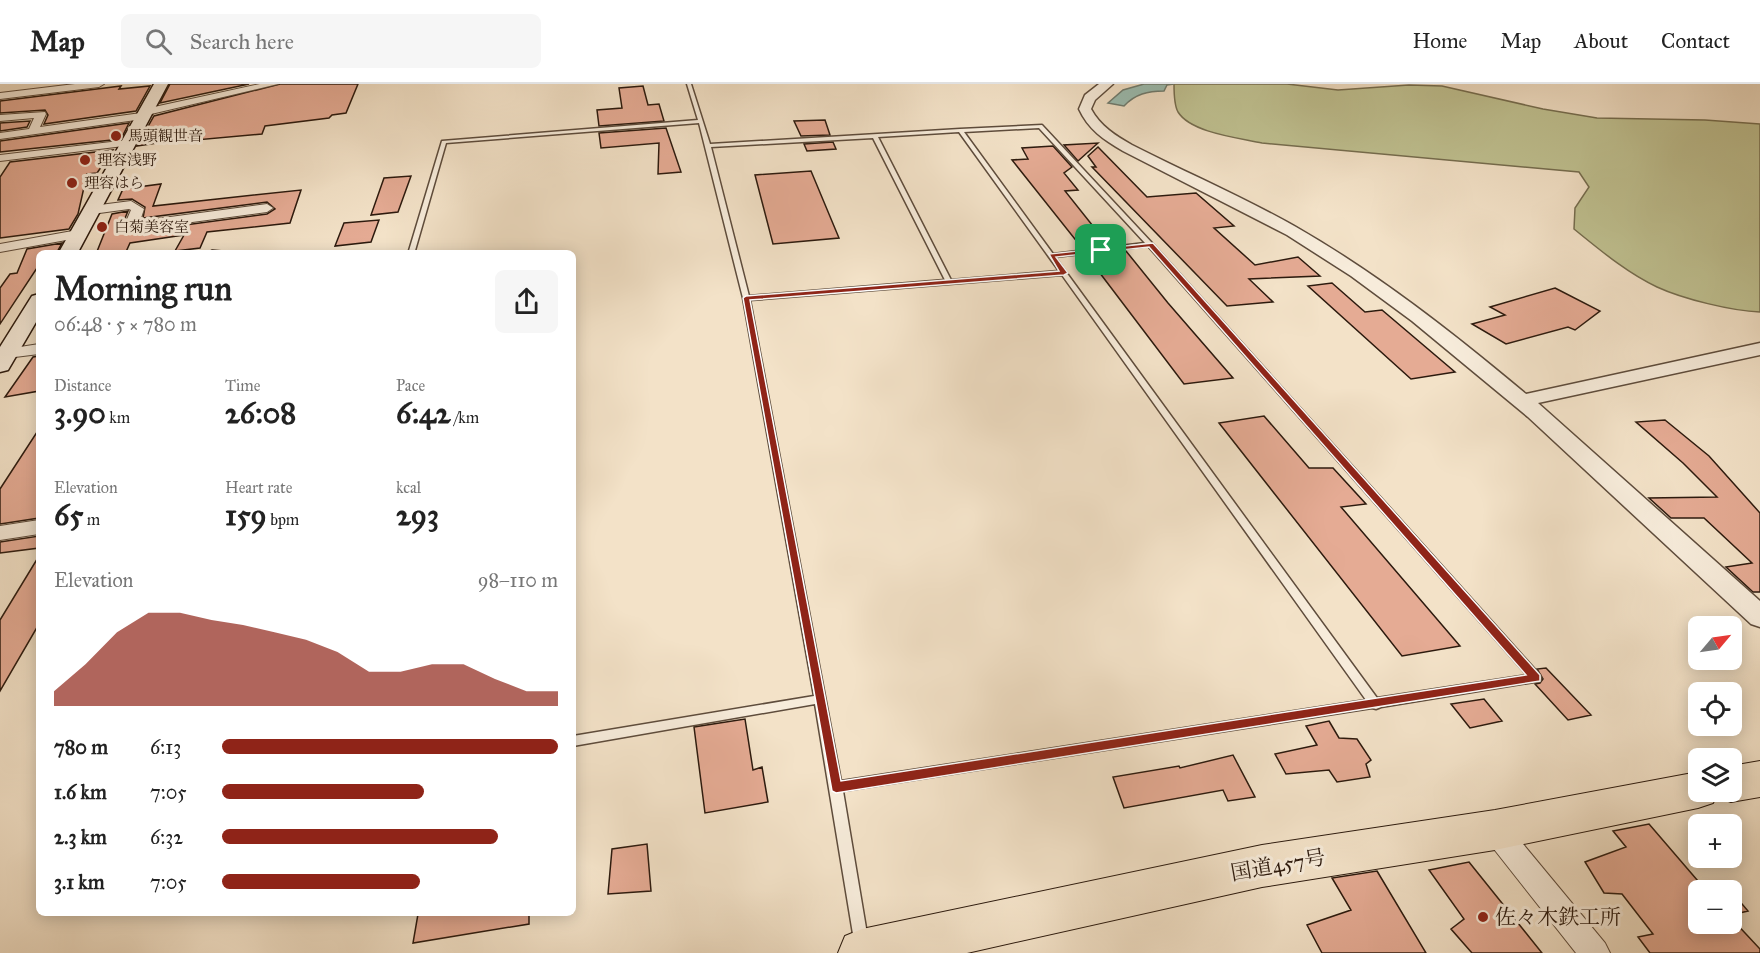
<!DOCTYPE html>
<html lang="en">
<head>
<meta charset="utf-8">
<style>
  body { margin:0; font-family:"IM FELL Great Primer","Noto Serif JP",serif; background:#f6f6f6; color:#222; height:100vh; display:flex; flex-direction:column; font-size:22px; white-space:nowrap }
  * { box-sizing:border-box; margin:0 }
  p { font-size:20px; color:#767676 }
  .icon { flex:none; width:33px; height:33px; fill:none; stroke:currentColor; stroke-width:2; stroke-linecap:round; stroke-linejoin:round }
  .map { position:relative; flex:1; overflow:hidden }
  .panel { position:absolute; left:36px; top:166px; width:540px; height:666px; display:flex; flex-direction:column; background:#fff; border-radius:9px; box-shadow:0 3px 15px #0003 }
  .panel>* { flex:none }
  .needle { width:39px; rotate:61deg }
  .controls { position:absolute; left:1688px; top:532px; display:grid; gap:12px }
  .controls a { display:grid; place-items:center; width:54px; height:54px; border-radius:9px; background:#fff; box-shadow:0 3px 15px #0003; font-size:30px }
  .pin { position:absolute; display:grid; place-items:center; width:51px; height:51px; color:#fff; margin:-26px; border-radius:12px; box-shadow:0 3px 9px #0006 }
  .round { display:grid; place-items:center; flex:none; width:63px; height:63px; border-radius:9px; background:#f6f6f6 }
  .headline { display:flex; align-items:center; justify-content:space-between; height:102px; padding:0 18px }
  h1 { font-size:33px; font-weight:700; line-height:45px }
  .stats { display:grid; grid-template-columns:repeat(3,1fr); gap:9px; height:102px; padding:6px 18px }
  .stats div { display:grid; align-content:center }
  .stats b { font-size:30px; font-weight:700 }
  .stats small { font-size:16px; font-weight:400 }
  .stats p { font-size:16px }
  .chart { height:168px; padding:12px 18px }
  .chart p { display:flex; justify-content:space-between }
  .chart svg { width:100%; height:108px; margin-top:6px; fill:#8f2418; opacity:.7 }
  ul { padding:0 18px; list-style:none; font-size:20px }
  li { display:grid; grid-template-columns:96px 72px 1fr; align-items:center; height:45px }
  li i { height:15px; border-radius:8px; background:#8f2418 }
  header { display:flex; align-items:center; gap:36px; box-sizing:border-box; height:84px; padding:0 30px; background:#fff; border-bottom:2px solid #e0e0e0 }
  header strong { font-size:28px }
  nav { display:flex; gap:33px; margin-inline-start:auto; font-size:21px }
  .search { width:420px; height:54px; background:#f6f6f6; display:flex; align-items:center; gap:15px; box-sizing:border-box; padding:0 21px; border-radius:9px; color:#767676; font-size:22px }
  .map>svg:first-child { display:block }
  .green { fill:#c0c292; stroke:#766e50; stroke-width:1.5 }
  .water { fill:#9bbeb2; stroke:#6f7c70; stroke-width:1.5 }
  .building { fill:#e5ab94; stroke:#2c1a0e; stroke-width:1.5 }
  .lines { fill:none; stroke-linecap:round; stroke-linejoin:round }
  .service-casing { stroke:#5e4c3c; stroke-width:3 }
  .minor-casing { stroke:#5e4c3c; stroke-width:2 }
  .tertiary-casing { stroke:#5e4c3c; stroke-width:3 }
  .secondary-casing { stroke:#2c1a0e; stroke-width:3 }
  .trunk-casing { stroke:#2c1a0e; stroke-width:2 }
  .service { fill:#f7ecdb; fill-rule:evenodd }
  .minor { fill:#f7ecdb; fill-rule:evenodd }
  .tertiary { fill:#f7ecdb; fill-rule:evenodd }
  .secondary { fill:#f7ecdb; fill-rule:evenodd }
  .trunk { fill:#f3e2c8; fill-rule:evenodd }
  .route { fill:#8f2418; stroke:#fff; stroke-width:1.5; fill-rule:evenodd }
  .poi-dot { fill:#8f2418; stroke:#f7ecdb; stroke-width:2 }
  .labels { text-anchor:middle; stroke-width:6; stroke-linejoin:round; paint-order:stroke }
  .far-poi-label { font-size:15px; fill:#2c1a0e; stroke:#f7ecdb; text-anchor:start }
  .near-street-label { font-size:21px; fill:#2c1a0e; stroke:#f7ecdb }
  .near-poi-label { font-size:21px; fill:#2c1a0e; stroke:#f7ecdb; text-anchor:start }
</style>
</head>
<body>
<header>
<strong>Map</strong>
<div class="search"><svg class="icon" aria-label="search" viewBox="0 0 24 24"><circle cx="10" cy="10" r="6"/><path d="M15 15l6 6"/></svg>Search here</div>
<nav><a>Home</a><a>Map</a><a>About</a><a>Contact</a></nav>
</header>
<div class="map">
<svg width="1760" height="869" viewBox="0 0 1760 869">
  <rect width="100%" height="100%" fill="#f3e2c8"/>
  <filter id="stains"><feTurbulence type="fractalNoise" baseFrequency=".00333" numOctaves="4"/><feColorMatrix values="0 0 0 0 .2 0 0 0 0 .09 0 0 0 0 .02 0 0 0 .5 -.17"/></filter>
  <radialGradient id="worn" r=".72"><stop offset=".6" stop-color="#630" stop-opacity="0"/><stop offset="1" stop-color="#630" stop-opacity=".3"/></radialGradient>
  <path class="green" d="M1174,0H1287L1338,6L1409,1L1442,2L1543,25L1597,34L1705,36L1760,40V228C1732,227 1683,215 1657,203C1627,189 1600,166 1574,145L1575,124L1589,103L1579,88L1262,59C1240,54 1191,49 1178,28C1174,21 1174,8 1174,0Z"/>
  <path class="water" d="M1144,0H1174L1167,1L1164,7C1148,7 1135,10 1124,22L1108,19L1123,6Z"/>
  <path class="building" d="M170,0H249L160,19Z
    M280,0H358L346,29L332,31L329,34L265,42L262,50L196,56L197,53L137,62L154,32Z
    M121,2L119,5L150,2L136,27L44,40L48,31L45,26L0,29V17Z
    M643,2L648,21L659,20L664,37L599,42L597,26L622,24L619,4Z
    M825,36L830,51L801,52L794,37Z
    M30,37L27,43L0,47V39Z
    M129,39L121,55L0,68V57Z
    M666,44L681,88L658,90L659,59L601,64L599,49Z
    M833,58L836,65L807,67L804,60Z
    M1098,59L1078,77L1064,61Z
    M1053,62L1072,83L1064,89L1078,106L1065,107L1108,161L1082,164L1012,76L1028,75L1022,64Z
    M1098,63L1147,113L1196,109L1234,142L1214,144L1255,181L1298,173L1320,192L1249,195L1273,218L1227,222L1092,83H1096L1088,72Z
    M113,66L97,89L87,90L78,130L69,145L0,154V93L10,78Z
    M811,87L839,154L773,160L755,91Z
    M411,92L398,128L371,131L384,94Z
    M161,100L153,122L301,106L290,139L207,148L200,164L175,167L184,151L130,159L125,170H96L112,130L128,127L123,139L124,144L140,147L267,130L275,125L267,118L143,134L145,123L132,115L118,116L123,105Z
    M379,136L371,158L335,162L344,139Z
    M62,159L56,170H39V181L0,240V204L10,190L17,189L27,165Z
    M1126,167L1168,219L1233,294L1184,300L1087,172Z
    M1332,199L1365,228L1382,226L1455,288L1411,295L1308,202Z
    M1555,204L1600,227L1575,246L1568,243L1506,260L1472,240L1505,231L1490,223Z
    M39,272V307L5,313L33,273Z
    M1264,332L1309,384H1333L1366,420L1341,423L1460,562L1402,572L1219,339Z
    M1665,336L1709,372L1760,429V508H1753L1726,483L1752,479L1704,434H1671L1649,414L1717,413L1683,379L1636,338Z
    M39,345V434L0,440V405Z
    M39,452V464L0,469V458Z
    M39,472V540L0,607V536Z
    M1546,584L1591,631L1568,636L1535,600L1540,599L1543,595L1537,585Z
    M1484,615L1502,637L1470,644L1451,620Z
    M745,635L753,686L762,683L768,718L705,729L694,643Z
    M1329,637L1339,654L1357,655L1371,676L1366,680L1370,693L1337,698L1329,686L1286,690L1275,670L1317,661L1306,642Z
    M1233,671L1255,713L1228,717L1223,706L1124,724L1113,693L1179,682L1180,684Z
    M1649,740L1704,804L1727,803L1731,807H1698V840H1731V834L1760,865V869H1650L1638,853L1653,850L1622,810L1604,809L1585,778L1626,763L1613,747Z
    M647,760L651,807L608,810L612,765Z
    M1469,778L1542,869H1472L1451,845L1464,835L1429,786Z
    M1377,787L1426,869H1322L1307,841L1351,826L1332,794Z
    M1731,807L1748,827L1731,831Z
    M418,830H529V840L413,859Z"/>
  <g class="lines">
    <defs>
      <path id="service" d="M687,0H691L710,60L960,45L1042,41L1152,159L1540,591L1541,594L1540,597L1381,623L1376,625L1372,624L843,707L868,856L866,861L861,863L856,861L854,856L815,620L573,662V652L814,612L743,214L699,39L446,59L414,170H408L442,57L698,36ZM1039,44L1145,159L1053,170L964,48ZM959,48L1049,173L1059,187L951,196L878,53ZM873,54L945,196L749,212L711,63ZM1148,162L1527,591L1377,614L1055,173ZM1062,191L1366,616L841,697L750,216Z"/>
      <path id="minor" d="M75,0H104L99,3L0,15V9Z
        M260,0H278L147,31V34L143,35L0,55V49L29,45L34,34L0,37V31L45,28L46,30L40,43L141,29V26L145,25Z
        M128,56L134,59L132,61L0,77V71Z
        M131,117L144,125L140,137L267,120L273,124L267,128L140,145L126,143L125,140L131,126L129,125L92,130L86,126L92,122Z
        M78,146L85,150L83,153L0,168V160Z
        M212,166L221,167L222,170H206Z
        M39,260V270L7,274L0,270L1,266Z
        M39,436V450L0,456V442Z
        M1495,734L1504,737L1605,859L1610,869H1576L1486,755L1482,746L1486,737Z"/>
      <path id="tertiary" d="M1099,0H1113L1095,16L1091,25C1100,42 1116,52 1132,61C1187,89 1243,113 1296,143C1378,190 1453,249 1526,310L1760,259V271L1538,319L1760,517V543L1751,540L1528,333L1412,237L1351,192L1287,151L1123,67C1104,56 1088,45 1079,25L1085,11Z"/>
      <path id="secondary" d="M154,0H168L77,170H58Z
        M39,210V233L8,286L0,288V263L32,212Z"/>
      <path id="trunk" d="M1760,677V713L1731,718L1716,712L1713,719L1698,724L1495,766L1262,803L967,869H838L845,852L862,845L1262,761L1495,726L1698,688V708H1731V682Z"/>
    </defs>
    <use href="#service" class="service-casing"/>
    <use href="#minor" class="minor-casing"/>
    <use href="#tertiary" class="tertiary-casing"/>
    <use href="#secondary" class="secondary-casing"/>
    <use href="#trunk" class="trunk-casing"/>
    <use href="#service" class="service"/>
    <use href="#minor" class="minor"/>
    <use href="#tertiary" class="tertiary"/>
    <use href="#secondary" class="secondary"/>
    <use href="#trunk" class="trunk"/>
  </g>
  <path class="route" d="M1153,159L1540,591V597L836,709L832,707L743,214L746,212L1059,187L1049,170ZM1149,163L1526,591L841,697L750,216L1064,191L1068,189L1056,173Z"/>
  <g class="poi-dot">
    <circle cx="116" cy="52" r="6"/>
    <circle cx="85" cy="76" r="6"/>
    <circle cx="72" cy="99" r="6"/>
    <circle cx="102" cy="143" r="6"/>
    <circle cx="1483" cy="833" r="6"/>
  </g>
  <g class="labels">
    <g class="far-poi-label">
      <text x="128" y="57">馬頭観世音</text>
      <text x="97" y="81">理容浅野</text>
      <text x="84" y="104">理容はら</text>
      <text x="114" y="148">白菊美容室</text>
    </g>
    <g class="near-street-label">
      <text transform="translate(1278 781) rotate(-10)" y="7">国道457号</text>
    </g>
    <g class="near-poi-label">
      <text x="1495" y="840">佐々木鉄工所</text>
    </g>
  </g>
  <rect width="100%" height="100%" filter="url(#stains)"/>
  <rect width="100%" height="100%" fill="url(#worn)"/>
</svg>
<div class="controls">
<a><svg class="needle" viewBox="-14 -14 28 28"><path d="M0-13l5 13h-10z" fill="#e53935"/><path d="M0 13l5-13h-10z" fill="#767676"/></svg></a>
<a><svg class="icon" aria-label="locate" viewBox="0 0 24 24"><circle cx="12" cy="12" r="6"/><path d="M12 2v4M12 18v4M2 12h4M18 12h4"/></svg></a>
<a><svg class="icon" aria-label="layers" viewBox="0 0 24 24"><path d="M12 4l9 5-9 5-9-5zM3 14l9 5 9-5"/></svg></a>
<a>+</a>
<a>−</a>
</div>
<div class="pin" style="left:1101px;top:166px;background:#1e9e55"><svg class="icon" aria-label="arrive" viewBox="0 0 24 24"><path d="M6 21V4h12l-3 4 3 4H6"/></svg></div>
<section class="panel">
<div class="headline"><div><h1>Morning run</h1><p>06:48 · 5 × 780 m</p></div><a class="round"><svg class="icon" aria-label="share" viewBox="0 0 24 24"><path d="M12 15V3M7 8l5-5 5 5M5 13v7h14v-7"/></svg></a></div>
<div class="stats">
<div><p>Distance</p><b>3.90<small> km</small></b></div>
<div><p>Time</p><b>26:08</b></div>
<div><p>Pace</p><b>6:42<small> /km</small></b></div>
</div>
<div class="stats">
<div><p>Elevation</p><b>65<small> m</small></b></div>
<div><p>Heart rate</p><b>159<small> bpm</small></b></div>
<div><p>kcal</p><b>293</b></div>
</div>
<div class="chart"><p><span>Elevation</span>98–110 m</p>
<svg viewBox="0 0 160 44" preserveAspectRatio="none"><path d="M0 44V38L10 27L20 14L30 6L40 6L50 9L60 11L70 14L80 17L90 22L100 30L110 30L120 27L130 27L140 33L150 38L160 38V44z"/></svg>
</div>
<ul>
<li><b>780 m</b>6:13<i style="width:100%"></i></li>
<li><b>1.6 km</b>7:05<i style="width:60%"></i></li>
<li><b>2.3 km</b>6:32<i style="width:82%"></i></li>
<li><b>3.1 km</b>7:05<i style="width:59%"></i></li>
</ul>
</section>
</div>
</body>
</html>
